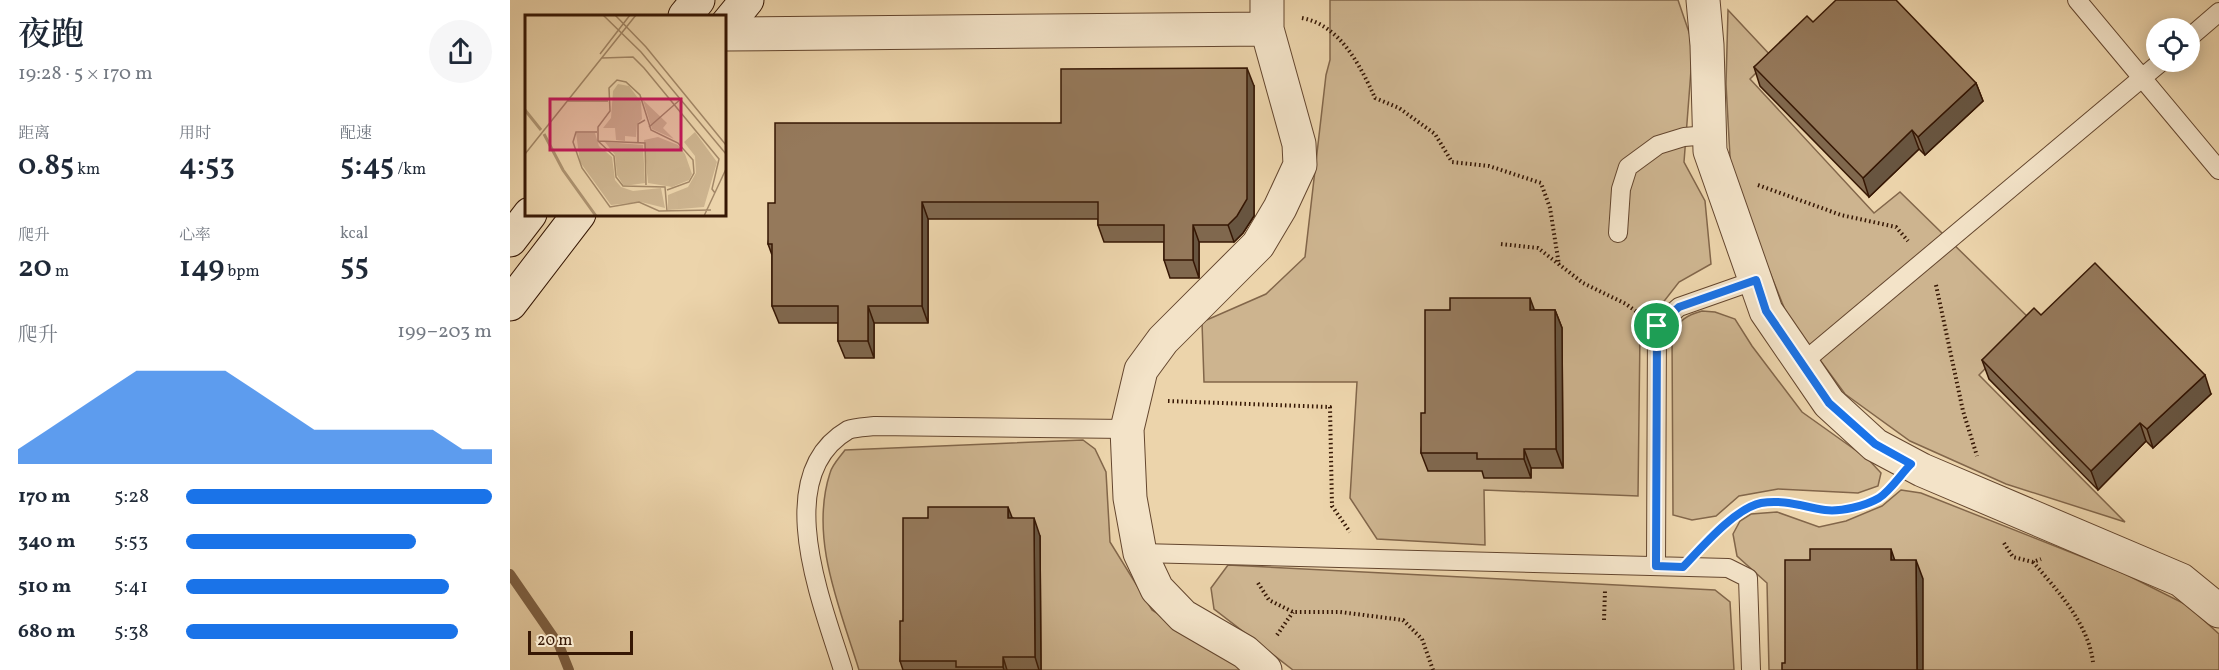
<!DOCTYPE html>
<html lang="zh">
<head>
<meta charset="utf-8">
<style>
  body { margin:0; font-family:Vollkorn,"Noto Serif SC",serif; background:#f6f6f7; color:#1f2937; height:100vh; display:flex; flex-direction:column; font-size:22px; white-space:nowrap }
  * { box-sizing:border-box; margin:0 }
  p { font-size:20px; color:#747a83 }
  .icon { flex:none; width:33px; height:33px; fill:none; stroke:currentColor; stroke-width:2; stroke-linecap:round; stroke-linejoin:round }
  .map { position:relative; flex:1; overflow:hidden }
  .drawer { display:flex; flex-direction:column; background:#fff; width:510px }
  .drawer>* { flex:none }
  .fabs { position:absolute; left:1636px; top:18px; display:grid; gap:12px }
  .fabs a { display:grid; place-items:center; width:54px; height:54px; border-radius:50%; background:#fff; box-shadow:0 3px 15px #0003; font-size:30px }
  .scale { position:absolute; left:18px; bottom:15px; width:105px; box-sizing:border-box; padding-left:6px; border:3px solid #361704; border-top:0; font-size:16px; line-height:21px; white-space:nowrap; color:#361704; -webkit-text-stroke:4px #f3e3c8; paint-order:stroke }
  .pin { position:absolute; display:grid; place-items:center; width:51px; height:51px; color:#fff; margin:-26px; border:3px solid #fff; border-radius:50%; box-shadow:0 2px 6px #0007 }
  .round { display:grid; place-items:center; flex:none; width:63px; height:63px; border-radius:32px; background:#f6f6f7 }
  .summary { display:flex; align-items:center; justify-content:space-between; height:102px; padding:0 18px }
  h1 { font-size:33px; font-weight:600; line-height:45px }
  .metrics { display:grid; grid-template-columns:repeat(3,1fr); gap:9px; height:102px; padding:6px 18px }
  .metrics div { display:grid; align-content:center }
  .metrics b { font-size:30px; font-weight:600 }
  .metrics small { font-size:16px; font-weight:400 }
  .metrics p { font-size:16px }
  .chart { height:168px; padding:12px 18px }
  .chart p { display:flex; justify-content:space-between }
  .chart svg { width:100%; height:108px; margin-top:6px; fill:#1a73e8; opacity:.7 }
  ul { padding:0 18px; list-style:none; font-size:20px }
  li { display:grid; grid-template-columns:96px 72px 1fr; align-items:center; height:45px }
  li i { height:15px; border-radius:8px; background:#1a73e8 }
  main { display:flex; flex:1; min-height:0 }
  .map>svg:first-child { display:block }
  .green { fill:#cdb48f; stroke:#82664a; stroke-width:1.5 }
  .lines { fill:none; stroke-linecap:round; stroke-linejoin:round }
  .stream { stroke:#7e6246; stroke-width:10 }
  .service-casing { stroke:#64462e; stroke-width:20 }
  .minor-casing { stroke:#64462e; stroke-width:35 }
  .secondary-casing { stroke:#361704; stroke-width:35 }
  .path { stroke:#361704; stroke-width:4; stroke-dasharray:1.5 3; stroke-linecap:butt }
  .service { stroke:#f3e3c8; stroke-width:18 }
  .minor { stroke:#f3e3c8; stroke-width:33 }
  .secondary { stroke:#f3e3c8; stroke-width:33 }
  .wall { fill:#80684e; stroke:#361704; stroke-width:1.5 }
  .shaded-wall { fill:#685540; stroke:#361704; stroke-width:1.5 }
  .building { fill:#95795b; stroke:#361704; stroke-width:1.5 }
  .route-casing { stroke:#fff; stroke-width:12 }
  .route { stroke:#1a73e8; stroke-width:8 }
  .inset-river { fill:none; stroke:#ae9472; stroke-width:3 }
  .inset-road { fill:none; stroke:#a38868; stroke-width:1.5 }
  .view { fill:#c2185b; fill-opacity:0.15; stroke:#c2185b; stroke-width:3 }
  .inset-edge { fill:none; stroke:#361704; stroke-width:3 }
</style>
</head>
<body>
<main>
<section class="drawer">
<div class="summary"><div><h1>夜跑</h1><p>19:28 · 5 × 170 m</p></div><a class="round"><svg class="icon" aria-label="share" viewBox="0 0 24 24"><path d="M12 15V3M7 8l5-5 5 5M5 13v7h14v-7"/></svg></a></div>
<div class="metrics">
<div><p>距离</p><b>0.85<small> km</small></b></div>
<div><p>用时</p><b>4:53</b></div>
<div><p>配速</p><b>5:45<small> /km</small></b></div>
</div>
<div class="metrics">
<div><p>爬升</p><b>20<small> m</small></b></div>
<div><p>心率</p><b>149<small> bpm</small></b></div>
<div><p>kcal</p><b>55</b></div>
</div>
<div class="chart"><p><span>爬升</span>199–203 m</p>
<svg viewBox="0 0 160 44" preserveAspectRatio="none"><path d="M0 44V38L10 30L20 22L30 14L40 6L50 6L60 6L70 6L80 14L90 22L100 30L110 30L120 30L130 30L140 30L150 38L160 38V44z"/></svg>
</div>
<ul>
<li><b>170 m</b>5:28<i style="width:100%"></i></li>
<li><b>340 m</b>5:53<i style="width:75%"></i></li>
<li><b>510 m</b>5:41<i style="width:86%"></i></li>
<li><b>680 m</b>5:38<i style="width:89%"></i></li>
</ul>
</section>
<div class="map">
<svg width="1709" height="670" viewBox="0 0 1709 670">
  <rect width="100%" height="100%" fill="#ecd4ab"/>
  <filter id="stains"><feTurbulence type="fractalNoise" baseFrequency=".00333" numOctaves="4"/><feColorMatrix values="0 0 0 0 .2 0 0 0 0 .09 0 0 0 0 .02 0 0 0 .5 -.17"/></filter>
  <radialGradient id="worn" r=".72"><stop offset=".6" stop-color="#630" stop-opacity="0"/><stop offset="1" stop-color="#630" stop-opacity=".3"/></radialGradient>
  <path class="green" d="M820,0H1168L1183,44L1174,162L1195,201L1201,264L1169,282L1130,332L1128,496L974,490L975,545L867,539L840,498L847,382H694L692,322L756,294L795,257L816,75L820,60Z
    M1218,10L1262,57L1240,79L1364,213L1390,192L1522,321L1469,375L1615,522L1496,484L1400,441L1335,394L1277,315L1221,175L1216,84Z
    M1192,311L1205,312L1225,319L1242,346L1292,412L1358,459L1371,473L1368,486L1348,493L1268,489L1229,496L1206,516L1182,520L1163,515L1162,335C1169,320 1177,315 1192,311Z
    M573,440L585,449L596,472L600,542L642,610L734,670H349C330,608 299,538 320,473C322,465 330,457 335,450Z
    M1391,490L1411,493L1613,573L1677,605L1709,634V670H1259L1257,583L1227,556L1223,534L1230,521L1241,514L1267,512L1309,527L1336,521L1372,506Z
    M718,565L1205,590L1220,602L1224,670H783L704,609L701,588Z"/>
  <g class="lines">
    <path class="stream" d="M0,574L49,645L59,670"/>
    <defs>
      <path id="service" d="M1567,0L1709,170
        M1680,37L1709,12
        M1108,233L1111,189L1118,167L1148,145L1174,137L1199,135
        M1291,364L1651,62
        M630,553L1218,568L1238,578L1241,670
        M1146,566L1147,326L1169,307L1246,280
        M333,670C313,605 259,476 338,430C345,427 357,427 365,426L617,429"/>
      <path id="minor" d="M1193,0L1197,45L1200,151L1256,311L1319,403L1365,445L1412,470L1671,580L1709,611
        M214,34L757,29
        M755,670L735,652L673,616L647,589L630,553L620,498L617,429L631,370L653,340L748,245L770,208L790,165L789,144L757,29V0"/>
      <path id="secondary" d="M175,16L188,0
        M214,28L237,0
        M0,240L20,214
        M0,304L69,214"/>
    </defs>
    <use href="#service" class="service-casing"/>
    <use href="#minor" class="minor-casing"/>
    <use href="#secondary" class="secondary-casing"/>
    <path class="path" d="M792,18C830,25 850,65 865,98L889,108L925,134L942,162L979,166L1031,183L1040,208L1049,265
      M1248,185L1331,215L1386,227L1398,241
      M991,244L1028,248L1073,283L1116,304L1127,312
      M1426,285L1453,411L1467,456
      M658,401L820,407L822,506L840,532
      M1199,541C1213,527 1231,507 1251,503C1274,499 1294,507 1316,510C1336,512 1363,504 1376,490
      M1494,543L1503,557L1523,562L1531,559
      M1523,562C1547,590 1578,623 1583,662
      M748,583L759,600L783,612H830L893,620L912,639L923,670
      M1094,620L1095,591
      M767,635L783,612"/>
    <use href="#service" class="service"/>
    <use href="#minor" class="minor"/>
    <use href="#secondary" class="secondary"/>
  </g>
  <path class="wall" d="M1303,22L1466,83L1473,101L1415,155L1409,149L1359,197L1250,86L1244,67Z
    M744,86V216L733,233L724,242H689V278H660L654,260V242H594L588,225V219H418V323H364V358H335L328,341V323H269L262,306V255L258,244L265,203L551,123Z
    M1024,310H1045L1052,328L1053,468H1021V478H974L972,471H918L911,453L915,413Z
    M1531,315L1701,394L1643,448L1636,441L1588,490L1479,379L1472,360Z
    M418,518H503L530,536L531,670H393L390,661L393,621Z"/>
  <path class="shaded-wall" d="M737,68L744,86V216L733,233L724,242L718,225Z
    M1466,83L1473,101L1415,155L1408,137Z
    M1402,130L1409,149L1359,197L1353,178Z
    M412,202L418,219V323L412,306Z
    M683,225L689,242V278L683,260Z
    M1020,298L1027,317L1020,310Z
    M358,306L364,323V358L358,341Z
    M1045,310L1052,328L1053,468L1046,449Z
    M1695,375L1701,394L1643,448L1637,429Z
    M1630,423L1636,441L1588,490L1581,471Z
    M1014,449L1021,468V478L1014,459Z
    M498,507L505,525L498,518Z
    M524,518L530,536L531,670H529L525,657Z
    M1381,549L1387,567L1381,560Z
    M1406,560L1413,579V670H1407Z
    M493,657L497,670H494L493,667Z"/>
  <path class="building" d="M1326,0H1386L1466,83L1408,137L1402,130L1353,178L1244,67L1297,16L1303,22Z
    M737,68V199L727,216L718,225H683V260H654V225H588V202H412V306H358V341H328V306H262V244H258V203H265V123H551V69Z
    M1585,263L1695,375L1637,429L1630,423L1581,471L1472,360L1524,308L1531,315Z
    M940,298H1020V310H1045L1046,449H1014V459H967V453H911V413H915V310H940Z
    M418,507H498V518H524L525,657H493V667H446V661H390V621H393V518H418Z
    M1300,549H1381V560H1406L1407,670H1272V663H1275V560H1300Z"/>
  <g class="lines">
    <defs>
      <path id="route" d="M1246,280L1256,311L1319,403L1365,444L1401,464C1391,474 1381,490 1369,498C1355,506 1331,512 1315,510C1294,507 1274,499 1251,503C1224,509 1192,547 1173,567L1146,566L1147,326L1169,307Z"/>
    </defs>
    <use href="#route" class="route-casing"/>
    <use href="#route" class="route"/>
  </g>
  <g transform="translate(15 15)">
    <rect width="201" height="201" fill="#ecd4ab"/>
    <path d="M93,69L104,71L116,87L117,104L112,109L111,122L100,121V126L91,125L90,113H78L86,103L88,76ZM118,85L142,108L138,113L149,124L127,114ZM170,117L192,147L179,192L143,195V180L163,172L171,158L170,141L159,127ZM51,118H70L74,131L87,142L90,165L96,172L108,176L136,173L140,193L116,187L86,190L55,147ZM133,122L153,130L160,139L167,159L164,165L147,172L123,168L119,125ZM80,127L118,130L120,168L99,171L92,160L90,140Z" fill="#cdb48f"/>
    <path class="inset-river" d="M0,95L16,115M19,119L38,155L71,201"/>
    <path class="inset-road" d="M78,0L116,37L201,139M90,0L121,32L201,130M75,39L105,0M77,43L108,42L119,53L194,144L187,174L190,178M42,86H83M124,112L157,83M72,117H51L48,127L57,153L85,192L114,187L134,196L186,195M73,126L120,128L121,170M113,127V109L120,105M0,139L111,0M142,175L164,167L169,158L168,145L153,128L126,115L115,80L101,67L92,65L84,73L85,96L73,112V126L89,141L91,162L98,171L140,172L142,196M179,201L201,154"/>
    <path class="view" d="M25,84H156V135H25Z"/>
    <rect width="201" height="201" class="inset-edge"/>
  </g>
  <rect width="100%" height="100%" filter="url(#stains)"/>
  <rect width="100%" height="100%" fill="url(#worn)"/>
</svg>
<div class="fabs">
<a><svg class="icon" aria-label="locate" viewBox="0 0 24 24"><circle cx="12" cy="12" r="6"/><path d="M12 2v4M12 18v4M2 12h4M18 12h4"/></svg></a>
</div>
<div class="scale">20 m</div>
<div class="pin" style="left:1147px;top:326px;background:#1e9e55"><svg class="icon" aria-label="arrive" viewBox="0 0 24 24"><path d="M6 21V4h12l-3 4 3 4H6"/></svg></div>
</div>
</main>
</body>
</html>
